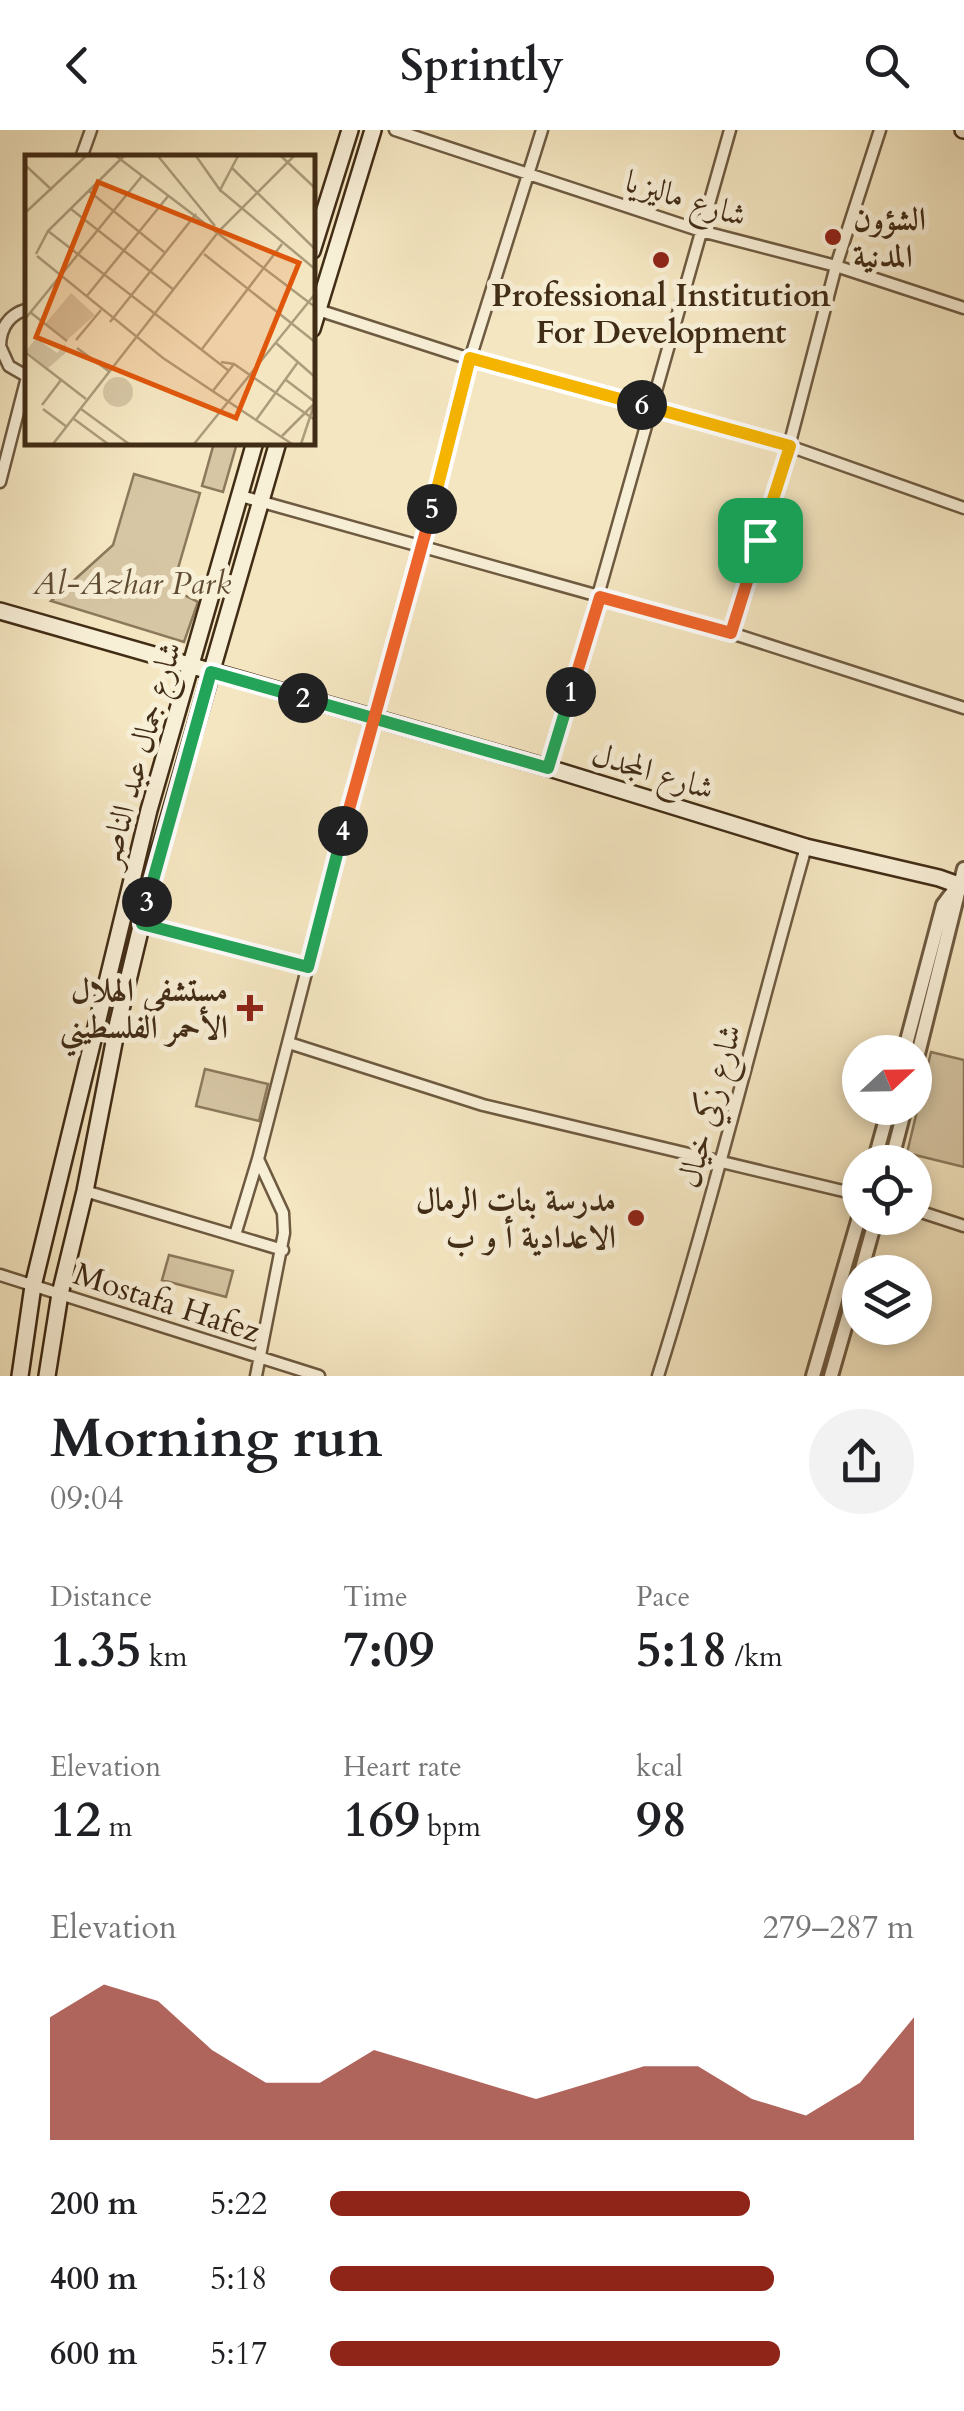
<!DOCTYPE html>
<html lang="en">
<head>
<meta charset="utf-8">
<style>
  body { margin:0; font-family:Cardo,Amiri,serif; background:#f2f2f2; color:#202124; height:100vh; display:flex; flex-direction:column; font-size:38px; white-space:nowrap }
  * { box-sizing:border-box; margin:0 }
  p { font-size:32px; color:#757577 }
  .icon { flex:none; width:55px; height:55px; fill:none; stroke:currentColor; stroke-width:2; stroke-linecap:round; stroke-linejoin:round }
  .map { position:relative; height:1246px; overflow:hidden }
  .panel { display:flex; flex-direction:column; background:#fff; flex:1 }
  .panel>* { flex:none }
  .needle { width:65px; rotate:68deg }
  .fabs { position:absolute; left:842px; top:905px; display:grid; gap:20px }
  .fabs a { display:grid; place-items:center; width:90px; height:90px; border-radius:50%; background:#fff; box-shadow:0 5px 15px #0003; font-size:50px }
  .pin { position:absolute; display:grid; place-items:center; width:85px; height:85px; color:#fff; margin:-42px; border-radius:20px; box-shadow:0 5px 15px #0006 }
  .km { position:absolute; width:50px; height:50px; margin:-25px; border-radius:50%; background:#222; color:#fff; font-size:28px; line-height:50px; text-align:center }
  .round { display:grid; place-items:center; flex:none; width:105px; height:105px; border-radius:52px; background:#f2f2f2 }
  .headline { display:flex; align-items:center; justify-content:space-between; height:170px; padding:0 50px }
  h1 { font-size:55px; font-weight:800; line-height:75px }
  .figures { display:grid; grid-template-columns:repeat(3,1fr); gap:15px; height:170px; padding:10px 50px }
  .figures div { display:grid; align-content:center }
  .figures b { font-size:50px; font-weight:800 }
  .figures small { font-size:28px; font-weight:400 }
  .figures p { font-size:28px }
  .chart { height:280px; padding:20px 50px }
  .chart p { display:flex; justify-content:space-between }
  .chart svg { width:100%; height:180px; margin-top:10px; fill:#8f2418; opacity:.7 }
  ul { padding:0 50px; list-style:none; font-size:32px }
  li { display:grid; grid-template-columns:160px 120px 1fr; align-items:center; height:75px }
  li i { height:25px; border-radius:12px; background:#8f2418 }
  header { display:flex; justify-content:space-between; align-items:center; height:130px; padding:0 50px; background:#fff; font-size:45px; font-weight:800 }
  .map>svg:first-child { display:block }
  .green { fill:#d6c6a4; stroke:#8c795c; stroke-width:2.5 }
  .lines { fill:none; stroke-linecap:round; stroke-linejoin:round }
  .minor-casing { stroke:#6e5a40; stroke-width:15 }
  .tertiary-casing { stroke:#6e5a40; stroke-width:18 }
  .secondary-casing { stroke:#412c15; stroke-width:20 }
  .minor { stroke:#f8efd7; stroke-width:10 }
  .tertiary { stroke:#f8efd7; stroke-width:12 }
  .secondary { stroke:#f8efd7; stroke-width:15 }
  .split-1-casing { stroke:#fff; stroke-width:20 }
  .split-2-casing { stroke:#fff; stroke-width:20 }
  .split-3-casing { stroke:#fff; stroke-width:20 }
  .split-4-casing { stroke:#fff; stroke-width:20 }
  .split-5-casing { stroke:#fff; stroke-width:20 }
  .split-6-casing { stroke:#fff; stroke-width:20 }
  .split-7-casing { stroke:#fff; stroke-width:20 }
  .split-1 { stroke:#f0652b; stroke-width:12 }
  .split-2 { stroke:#22a559; stroke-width:12 }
  .split-3 { stroke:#22a559; stroke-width:12 }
  .split-4 { stroke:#22a559; stroke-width:12 }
  .split-5 { stroke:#f0652b; stroke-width:12 }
  .split-6 { stroke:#f5b400; stroke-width:12 }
  .split-7 { stroke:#f5b400; stroke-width:12 }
  .poi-dot { fill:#8f2418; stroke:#f8efd7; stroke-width:4 }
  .labels { text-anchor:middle; stroke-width:10; stroke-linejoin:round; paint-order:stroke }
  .street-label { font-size:32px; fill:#412c15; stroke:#f8efd7 }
  .poi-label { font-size:32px; font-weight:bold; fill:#412c15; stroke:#f8efd7; text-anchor:end }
  .park-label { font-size:32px; font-style:italic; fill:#5f4b32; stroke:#f8efd7 }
  .inset-road { fill:none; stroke:#ac9c7c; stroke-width:2.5 }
  .view { fill:#e0570c; fill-opacity:0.15; stroke:#e0570c; stroke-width:5 }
  .inset-edge { fill:none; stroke:#412c15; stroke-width:5 }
</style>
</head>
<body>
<header><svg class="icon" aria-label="back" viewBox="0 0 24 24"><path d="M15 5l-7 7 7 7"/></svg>Sprintly<svg class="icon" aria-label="search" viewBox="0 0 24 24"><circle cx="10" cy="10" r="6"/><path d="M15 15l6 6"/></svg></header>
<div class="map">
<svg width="964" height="1246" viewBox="0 0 964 1246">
  <rect width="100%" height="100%" fill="#f4e6c1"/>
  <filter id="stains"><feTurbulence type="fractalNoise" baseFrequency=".002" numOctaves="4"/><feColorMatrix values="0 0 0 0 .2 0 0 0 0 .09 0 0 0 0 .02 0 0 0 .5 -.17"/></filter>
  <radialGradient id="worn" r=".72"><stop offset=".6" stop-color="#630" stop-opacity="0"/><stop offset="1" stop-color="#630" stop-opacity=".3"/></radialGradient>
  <path class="green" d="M214,313H237L223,362L202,356Z
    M134,344L200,363L172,459L198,472L184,512L51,471L113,415Z
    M931,922L964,930V1037L907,1023Z
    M205,939L268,954L259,991L196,976Z
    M169,1125L233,1141L226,1167L162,1150Z"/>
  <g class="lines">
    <defs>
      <path id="minor" d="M395,0L701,101L836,136L964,178
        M81,28L91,0
        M318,180L470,229L789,316L964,378
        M0,215C1,197 9,184 28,179
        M0,216L9,236L28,247
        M0,352L27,247
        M241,366L731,503L964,578
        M731,503L789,316L836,136L880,0
        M549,638L730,0
        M142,794L308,837
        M289,913L483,975L860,1065
        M85,1061L283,1120
        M915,1080L964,1096
        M235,1105L258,1029L372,587L422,417L470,229L542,0
        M0,1145L319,1246
        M256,1246L284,1103L283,1083L258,1029
        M658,1246C713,1071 756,893 806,717"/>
      <path id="tertiary" d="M904,922L943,775L958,755
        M915,936L964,739
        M874,1032L889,978
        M891,1032L905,978
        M861,1142L876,1088
        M813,1246L860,1084
        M831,1246L860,1145"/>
      <path id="secondary" d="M963,0H964
        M312,121L350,0
        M312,199L373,0
        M0,481L549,638L806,717L939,748L964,757
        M20,1246L33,1156L149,680L255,312
        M47,1246L60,1164L85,1061L118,892L158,726L278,312"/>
    </defs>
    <use href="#minor" class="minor-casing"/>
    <use href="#tertiary" class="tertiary-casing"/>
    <use href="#secondary" class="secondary-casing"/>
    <use href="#minor" class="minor"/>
    <use href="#tertiary" class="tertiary"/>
    <use href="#secondary" class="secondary"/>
  </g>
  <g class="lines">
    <defs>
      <path id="split-1" d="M571,562L600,467L731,503L760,410"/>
      <path id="split-2" d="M303,568L548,638L571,562"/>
      <path id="split-3" d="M147,772L211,542L303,568"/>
      <path id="split-4" d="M147,772L142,794L308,837L343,701"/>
      <path id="split-5" d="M343,701L432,379"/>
      <path id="split-6" d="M432,379L470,228L642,275"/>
      <path id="split-7" d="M642,275L790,316L760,410"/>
    </defs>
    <use href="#split-1" class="split-1-casing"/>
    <use href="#split-2" class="split-2-casing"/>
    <use href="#split-3" class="split-3-casing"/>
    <use href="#split-4" class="split-4-casing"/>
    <use href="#split-5" class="split-5-casing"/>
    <use href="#split-6" class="split-6-casing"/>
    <use href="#split-7" class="split-7-casing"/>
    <use href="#split-1" class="split-1"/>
    <use href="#split-2" class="split-2"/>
    <use href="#split-3" class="split-3"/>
    <use href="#split-4" class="split-4"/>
    <use href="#split-5" class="split-5"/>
    <use href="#split-6" class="split-6"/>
    <use href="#split-7" class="split-7"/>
  </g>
  <g class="poi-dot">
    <circle cx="833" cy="107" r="10"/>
    <circle cx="661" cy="130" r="10"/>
    <path d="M245 863h10v10h10v10h-10v10h-10v-10h-10v-10h10z"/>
    <circle cx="636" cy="1088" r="10"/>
  </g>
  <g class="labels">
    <g class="street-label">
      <text transform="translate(686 68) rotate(17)" y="11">شارع ماليزيا</text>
      <text transform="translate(139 624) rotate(-74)" y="11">شارع جمال عبد الناصر</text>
      <text transform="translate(653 641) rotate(17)" y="11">شارع المجدل</text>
      <text transform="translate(709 976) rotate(-75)" y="11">شارع زكي خيال</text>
      <text transform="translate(167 1172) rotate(18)" y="11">Mostafa Hafez</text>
    </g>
    <g class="poi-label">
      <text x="853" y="100" text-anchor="start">الشؤون<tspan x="853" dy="37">المدنية</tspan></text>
      <text x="661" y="176" text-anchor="middle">Professional Institution<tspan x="661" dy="37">For Development</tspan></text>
      <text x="228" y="871">مستشفى الهلال<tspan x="228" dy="37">الأحمر الفلسطيني</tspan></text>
      <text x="616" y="1081">مدرسة بنات الرمال<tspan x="616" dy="37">الاعدادية أ و ب</tspan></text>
    </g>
    <g class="park-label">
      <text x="132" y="464">Al-Azhar Park</text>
    </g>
  </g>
  <g transform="translate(25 25)">
    <rect width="290" height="290" fill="#f4e6c1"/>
    <path d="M46,138L70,160L42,185L20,169ZM11,183L32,198L40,189L43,196L23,213L1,196ZM78 237a15 15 0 1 1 30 0a15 15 0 1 1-30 0Z" fill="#d6c6a4"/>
    <path class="inset-road" d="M91,1L290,152M133,1L190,71M171,1L195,35L213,1M256,1L290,33M0,10L27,35M206,12L290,94M195,35L290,114M64,36L139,97M46,54L149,135M0,58L61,1M23,76L204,216M11,99L23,76L99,1M179,99L290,187M12,101L138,203L267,289M61,142L144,40M5,157L42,186M0,164L117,21M85,167L171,59M51,185L76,155M251,188L290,222M52,193L85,217M177,194L257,89M0,197L61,244M196,207L209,209L290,265M261,225L290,247M187,237L209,209M17,250L36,225M18,254L42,272M56,254L104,289M49,264L83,289M231,265L273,207M257,281L290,248M28,289L194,76L269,1M169,289L290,139M276,289L289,250"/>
    <path class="view" d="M73,27L274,108L211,263L11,182Z"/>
    <rect width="290" height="290" class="inset-edge"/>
  </g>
  <rect width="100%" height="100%" filter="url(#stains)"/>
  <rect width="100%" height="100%" fill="url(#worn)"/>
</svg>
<div class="fabs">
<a><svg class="needle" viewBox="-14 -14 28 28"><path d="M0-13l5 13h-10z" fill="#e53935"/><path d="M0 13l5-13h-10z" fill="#757577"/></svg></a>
<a><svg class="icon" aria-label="locate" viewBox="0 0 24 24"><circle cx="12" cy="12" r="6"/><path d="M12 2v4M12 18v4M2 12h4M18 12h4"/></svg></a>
<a><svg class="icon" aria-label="layers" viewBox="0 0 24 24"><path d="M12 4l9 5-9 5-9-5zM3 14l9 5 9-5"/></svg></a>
</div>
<div class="pin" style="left:760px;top:410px;background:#1e9e55"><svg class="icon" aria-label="arrive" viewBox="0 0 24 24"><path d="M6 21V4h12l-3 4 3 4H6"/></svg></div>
<b class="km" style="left:571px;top:562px">1</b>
<b class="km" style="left:303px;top:568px">2</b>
<b class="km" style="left:147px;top:772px">3</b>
<b class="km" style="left:343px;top:701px">4</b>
<b class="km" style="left:432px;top:379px">5</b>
<b class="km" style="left:642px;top:275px">6</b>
</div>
<section class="panel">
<div class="headline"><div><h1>Morning run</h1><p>09:04</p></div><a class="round"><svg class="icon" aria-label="share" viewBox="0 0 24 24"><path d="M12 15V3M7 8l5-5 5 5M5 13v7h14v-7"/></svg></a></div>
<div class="figures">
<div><p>Distance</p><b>1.35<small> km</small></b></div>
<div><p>Time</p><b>7:09</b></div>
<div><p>Pace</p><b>5:18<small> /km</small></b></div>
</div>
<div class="figures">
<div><p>Elevation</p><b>12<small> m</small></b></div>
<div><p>Heart rate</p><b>169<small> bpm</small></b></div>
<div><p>kcal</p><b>98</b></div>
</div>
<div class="chart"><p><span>Elevation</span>279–287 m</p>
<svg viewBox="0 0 160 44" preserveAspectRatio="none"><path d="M0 44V14L10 6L20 10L30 22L40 30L50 30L60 22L70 26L80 30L90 34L100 30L110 26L120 26L130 34L140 38L150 30L160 14V44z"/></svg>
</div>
<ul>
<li><b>200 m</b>5:22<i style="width:72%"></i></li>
<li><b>400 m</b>5:18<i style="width:76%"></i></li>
<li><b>600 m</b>5:17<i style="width:77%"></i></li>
</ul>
</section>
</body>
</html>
